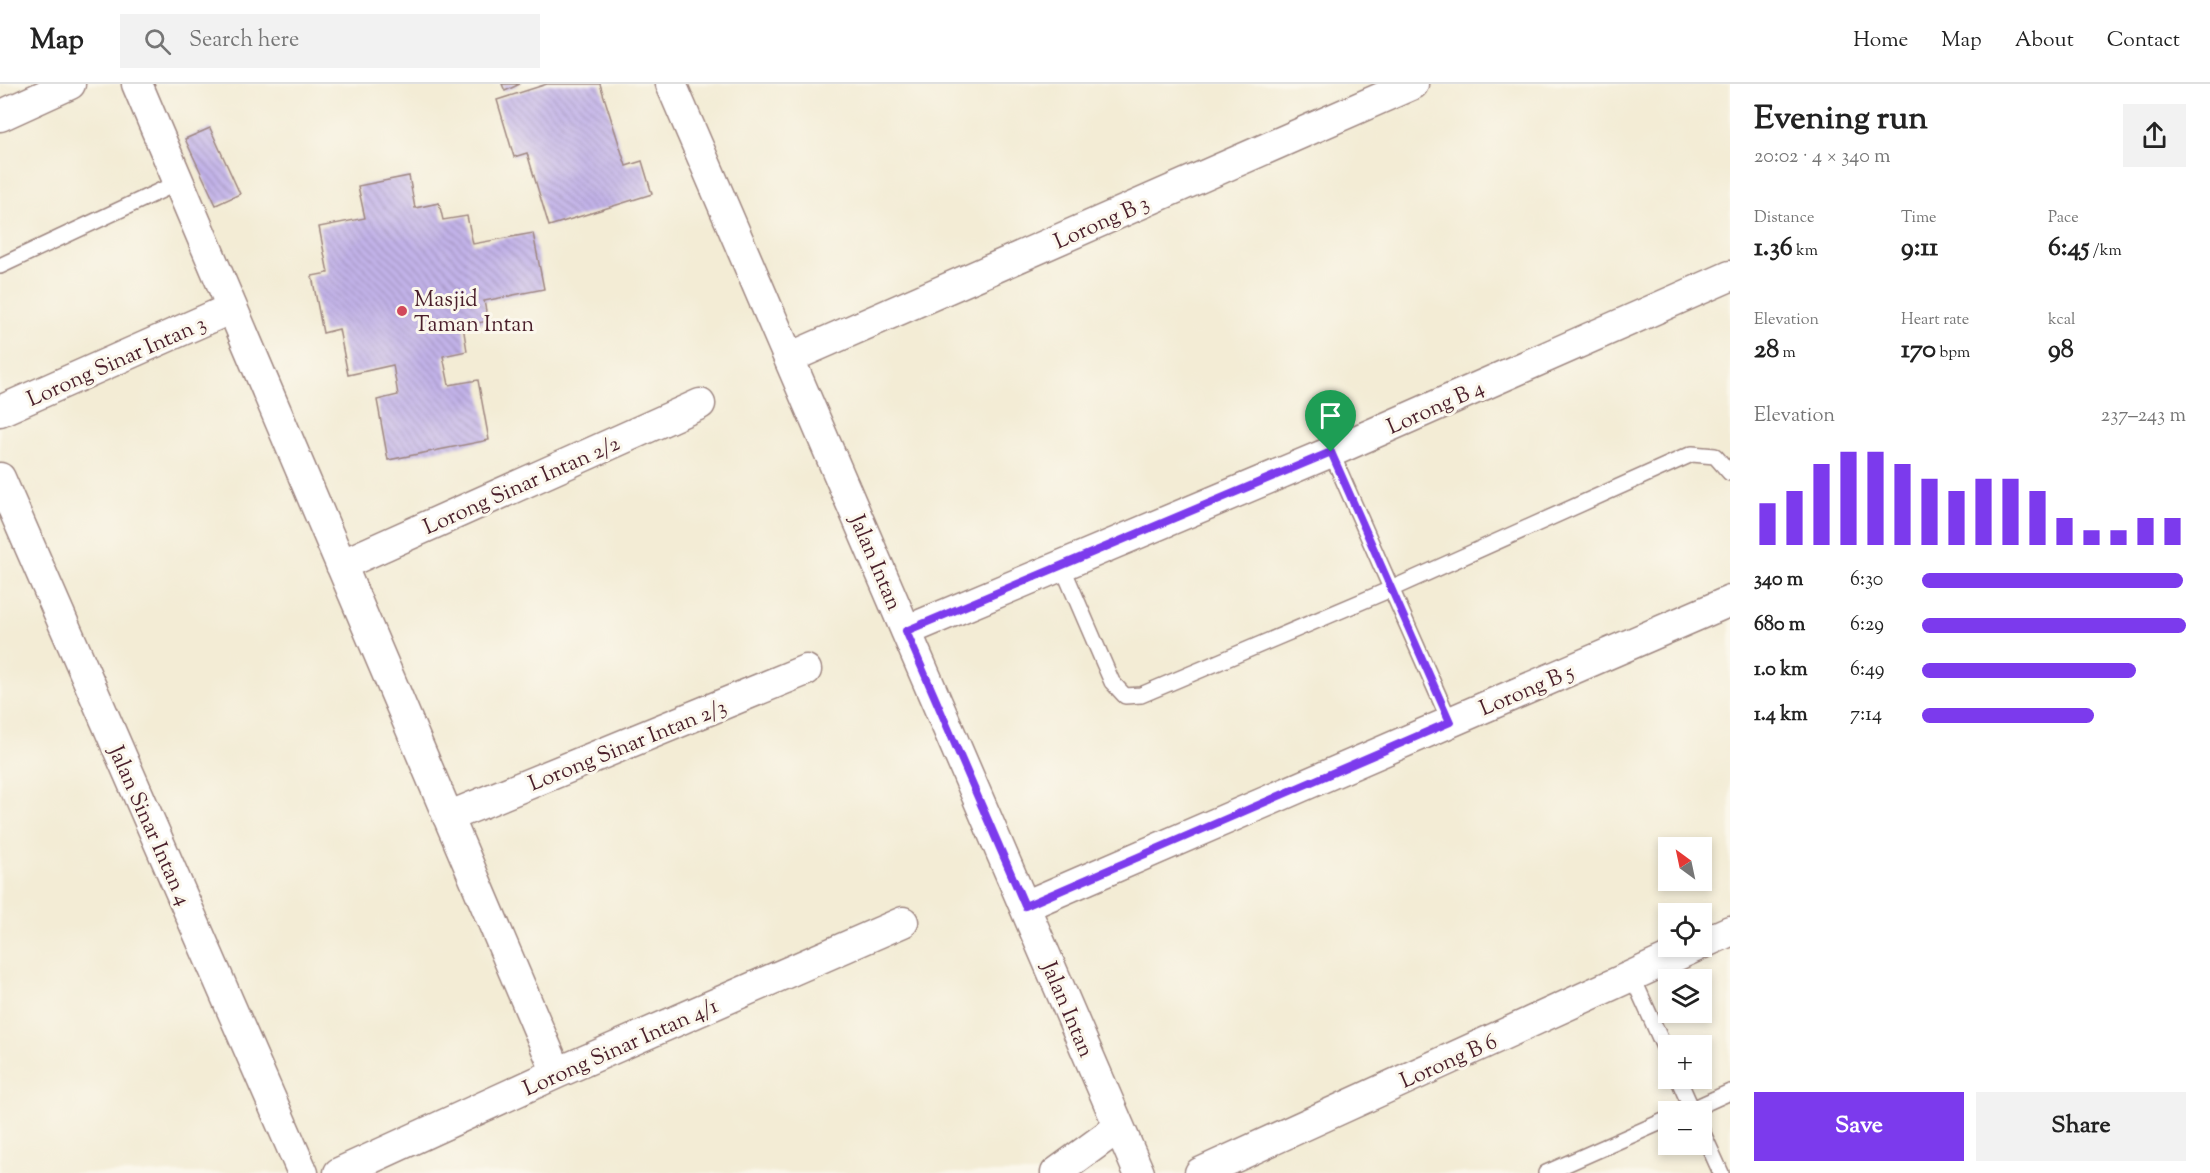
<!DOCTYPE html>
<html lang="en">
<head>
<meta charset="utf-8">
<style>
  body { margin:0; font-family:"Sorts Mill Goudy",serif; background:#f2f2f2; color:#222; height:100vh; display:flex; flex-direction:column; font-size:22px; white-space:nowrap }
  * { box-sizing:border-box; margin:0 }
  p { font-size:20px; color:#767676 }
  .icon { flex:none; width:33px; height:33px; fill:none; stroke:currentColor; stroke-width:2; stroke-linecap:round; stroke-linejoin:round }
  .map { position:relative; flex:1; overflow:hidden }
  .panel { display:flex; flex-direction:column; background:#fff; width:480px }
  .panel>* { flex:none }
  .needle { width:39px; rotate:327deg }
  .tools { position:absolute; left:1658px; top:753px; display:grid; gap:12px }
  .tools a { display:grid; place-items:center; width:54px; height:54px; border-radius:0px; background:#fff; box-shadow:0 3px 9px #0003; font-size:30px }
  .pin { position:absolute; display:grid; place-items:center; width:51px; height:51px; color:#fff; margin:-62px -26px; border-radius:50% 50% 50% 0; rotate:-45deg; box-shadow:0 0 6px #0007 }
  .pin .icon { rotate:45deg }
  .round { display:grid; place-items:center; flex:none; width:63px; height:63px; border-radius:0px; background:#f2f2f2 }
  .head { display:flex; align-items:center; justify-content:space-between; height:102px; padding:0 24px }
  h1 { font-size:33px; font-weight:700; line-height:45px }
  .stats { display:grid; grid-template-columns:repeat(3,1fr); gap:9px; height:102px; padding:6px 24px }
  .stats div { display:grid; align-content:center }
  .stats b { font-size:26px; font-weight:700 }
  .stats small { font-size:16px; font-weight:400 }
  .stats p { font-size:16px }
  .chart { height:168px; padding:12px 24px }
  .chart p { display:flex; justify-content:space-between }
  .chart svg { width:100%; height:108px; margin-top:6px; stroke:#7c3aed; stroke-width:6 }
  .button { display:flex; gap:12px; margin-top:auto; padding:12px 24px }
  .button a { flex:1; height:69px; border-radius:0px; background:#7c3aed; color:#fff; font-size:24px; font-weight:700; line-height:69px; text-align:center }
  .button a+a { background:#f2f2f2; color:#222 }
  ul { padding:0 24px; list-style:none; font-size:20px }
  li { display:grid; grid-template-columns:96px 72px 1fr; align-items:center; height:45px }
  li i { height:15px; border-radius:8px; background:#7c3aed }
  header { display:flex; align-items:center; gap:36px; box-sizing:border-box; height:84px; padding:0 30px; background:#fff; border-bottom:2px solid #e0e0e0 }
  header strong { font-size:28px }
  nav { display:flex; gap:33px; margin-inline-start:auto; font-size:21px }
  .search { width:420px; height:54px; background:#f2f2f2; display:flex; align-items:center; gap:15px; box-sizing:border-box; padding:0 21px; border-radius:0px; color:#767676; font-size:22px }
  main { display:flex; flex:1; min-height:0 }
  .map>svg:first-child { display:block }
  .building { fill:url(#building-back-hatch) }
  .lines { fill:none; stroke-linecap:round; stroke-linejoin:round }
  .lane-casing { stroke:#9e8680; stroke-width:18 }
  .street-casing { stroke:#9e8680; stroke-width:33 }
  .lane { stroke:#fff; stroke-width:15 }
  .street { stroke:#fff; stroke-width:30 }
  .route-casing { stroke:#fff; stroke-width:12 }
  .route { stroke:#7c3aed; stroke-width:8 }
  .poi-dot { fill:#d1495b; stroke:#fbf7ec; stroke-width:2 }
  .labels { text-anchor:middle; stroke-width:6; stroke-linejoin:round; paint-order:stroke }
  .street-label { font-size:22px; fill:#4a1f2b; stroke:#fbf7ec }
  .poi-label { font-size:22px; fill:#4a1f2b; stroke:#fbf7ec; text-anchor:start }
</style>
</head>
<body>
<header>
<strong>Map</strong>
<div class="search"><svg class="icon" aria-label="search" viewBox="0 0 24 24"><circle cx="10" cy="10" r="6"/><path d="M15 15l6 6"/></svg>Search here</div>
<nav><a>Home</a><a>Map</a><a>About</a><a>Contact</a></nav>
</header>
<main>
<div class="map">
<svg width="1730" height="1089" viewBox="0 0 1730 1089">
  <defs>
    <pattern id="building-back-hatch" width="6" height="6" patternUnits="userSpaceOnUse" patternTransform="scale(1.5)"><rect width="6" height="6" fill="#c2b3e9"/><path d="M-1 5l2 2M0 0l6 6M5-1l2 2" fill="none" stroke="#a091bd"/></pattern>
  </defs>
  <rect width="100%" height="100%" fill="#fbf7ec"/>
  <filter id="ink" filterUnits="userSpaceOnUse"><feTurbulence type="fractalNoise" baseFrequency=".0167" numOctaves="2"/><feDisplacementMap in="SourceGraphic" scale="12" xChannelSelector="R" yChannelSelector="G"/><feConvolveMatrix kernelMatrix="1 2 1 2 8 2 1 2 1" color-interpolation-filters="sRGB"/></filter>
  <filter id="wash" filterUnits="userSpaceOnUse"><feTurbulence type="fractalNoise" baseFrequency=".008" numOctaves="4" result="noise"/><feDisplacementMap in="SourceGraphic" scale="24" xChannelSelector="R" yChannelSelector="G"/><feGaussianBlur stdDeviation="1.35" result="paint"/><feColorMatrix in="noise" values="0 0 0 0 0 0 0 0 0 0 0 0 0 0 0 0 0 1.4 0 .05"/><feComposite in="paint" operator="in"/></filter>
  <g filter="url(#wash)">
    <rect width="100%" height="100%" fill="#f3ecd5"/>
    <g id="blocks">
      <path class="building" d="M502,0H520L505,7Z
        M547,0H600L626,82L642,77L652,110L549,142L527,69L514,73L497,16Z
        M210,44L240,110L216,121L185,55Z
        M409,92L415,124L439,119L443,136L467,132L473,160L533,149L544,205L484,217L488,237L463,242L467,267L443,272L449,301L478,296L489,356L388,376L377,316L398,311L393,281L348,291L339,245L323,249L312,192L328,189L319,143L365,134L358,102Z"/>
    </g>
  </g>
  <g filter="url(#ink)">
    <use href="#blocks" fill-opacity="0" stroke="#9e8680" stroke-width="1.5"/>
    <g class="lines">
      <defs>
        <path id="lane" d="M0,182L179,98
          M1331,368L1450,638
          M1062,482L1112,598L1125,612L1141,611L1391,505L1692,370L1715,372L1730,389
          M1632,892L1668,972
          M1678,994L1693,1028
          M1686,1028L1730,1008
          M1701,1045L1721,1089
          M1546,1089L1668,1035"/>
        <path id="street" d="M137,0L557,989
          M671,0L1139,1089
          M0,32L70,0
          M789,274L1413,0
          M0,327L232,224
          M0,394L303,1089
          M341,481L700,320
          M906,547L1331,368L1730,192
          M448,733L806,586
          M1025,822L1730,517
          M1701,860L1730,847
          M339,1089L557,989L903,838
          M1056,1089L1119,1043
          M1200,1089L1697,862"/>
      </defs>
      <use href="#lane" class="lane-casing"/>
      <use href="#street" class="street-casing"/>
      <use href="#lane" class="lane"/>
      <use href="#street" class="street"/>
    </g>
  </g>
  <g class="lines" filter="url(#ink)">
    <defs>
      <path id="route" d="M1331,368L1450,638L1025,822L906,547Z"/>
    </defs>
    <use href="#route" class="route-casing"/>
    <use href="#route" class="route"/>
  </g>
  <circle class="poi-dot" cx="402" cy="227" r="6"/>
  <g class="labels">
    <g class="street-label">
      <text transform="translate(1101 137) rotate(-24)" y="8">Lorong B 3</text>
      <text transform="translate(116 276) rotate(-24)" y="8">Lorong Sinar Intan 3</text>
      <text transform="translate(1435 322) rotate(-24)" y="8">Lorong B 4</text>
      <text transform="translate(521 400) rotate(-24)" y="8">Lorong Sinar Intan 2/2</text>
      <text transform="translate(877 478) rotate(67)" y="8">Jalan Intan</text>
      <text transform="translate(1526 605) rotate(-23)" y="8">Lorong B 5</text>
      <text transform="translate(627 660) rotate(-22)" y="8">Lorong Sinar Intan 2/3</text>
      <text transform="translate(151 741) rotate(66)" y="8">Jalan Sinar Intan 4</text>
      <text transform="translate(1069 925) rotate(67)" y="8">Jalan Intan</text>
      <text transform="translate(620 962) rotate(-24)" y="8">Lorong Sinar Intan 4/1</text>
      <text transform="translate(1448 976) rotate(-24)" y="8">Lorong B 6</text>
    </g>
    <g class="poi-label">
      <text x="414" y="222">Masjid<tspan x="414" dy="25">Taman Intan</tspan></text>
    </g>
  </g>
</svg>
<div class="tools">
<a><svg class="needle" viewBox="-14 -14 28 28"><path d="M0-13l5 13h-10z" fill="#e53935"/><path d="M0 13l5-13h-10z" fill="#767676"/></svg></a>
<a><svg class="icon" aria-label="locate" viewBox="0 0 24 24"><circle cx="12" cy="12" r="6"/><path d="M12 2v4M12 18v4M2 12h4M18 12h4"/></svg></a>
<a><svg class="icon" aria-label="layers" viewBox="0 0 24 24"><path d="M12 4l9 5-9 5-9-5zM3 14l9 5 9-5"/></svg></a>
<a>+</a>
<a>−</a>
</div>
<div class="pin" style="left:1331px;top:368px;background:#1e9e55"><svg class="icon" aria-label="arrive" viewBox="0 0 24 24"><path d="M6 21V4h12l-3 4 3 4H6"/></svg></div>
</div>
<section class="panel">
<div class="head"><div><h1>Evening run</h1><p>20:02 · 4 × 340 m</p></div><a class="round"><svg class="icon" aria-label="share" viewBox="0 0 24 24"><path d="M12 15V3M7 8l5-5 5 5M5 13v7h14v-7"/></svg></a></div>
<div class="stats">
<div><p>Distance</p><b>1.36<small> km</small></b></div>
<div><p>Time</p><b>9:11</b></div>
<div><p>Pace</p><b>6:45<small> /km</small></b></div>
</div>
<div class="stats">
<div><p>Elevation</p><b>28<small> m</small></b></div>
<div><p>Heart rate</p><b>170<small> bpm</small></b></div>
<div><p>kcal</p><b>98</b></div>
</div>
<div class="chart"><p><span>Elevation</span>237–243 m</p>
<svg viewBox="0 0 160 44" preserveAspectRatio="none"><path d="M5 44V27M15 44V22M25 44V11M35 44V6M45 44V6M55 44V11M65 44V17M75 44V22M85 44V17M95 44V17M105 44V22M115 44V33M125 44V38M135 44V38M145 44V33M155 44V33"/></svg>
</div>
<ul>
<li><b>340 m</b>6:30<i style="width:99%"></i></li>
<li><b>680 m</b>6:29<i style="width:100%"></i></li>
<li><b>1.0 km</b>6:49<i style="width:81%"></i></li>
<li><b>1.4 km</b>7:14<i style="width:65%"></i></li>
</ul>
<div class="button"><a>Save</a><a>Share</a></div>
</section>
</main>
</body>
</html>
